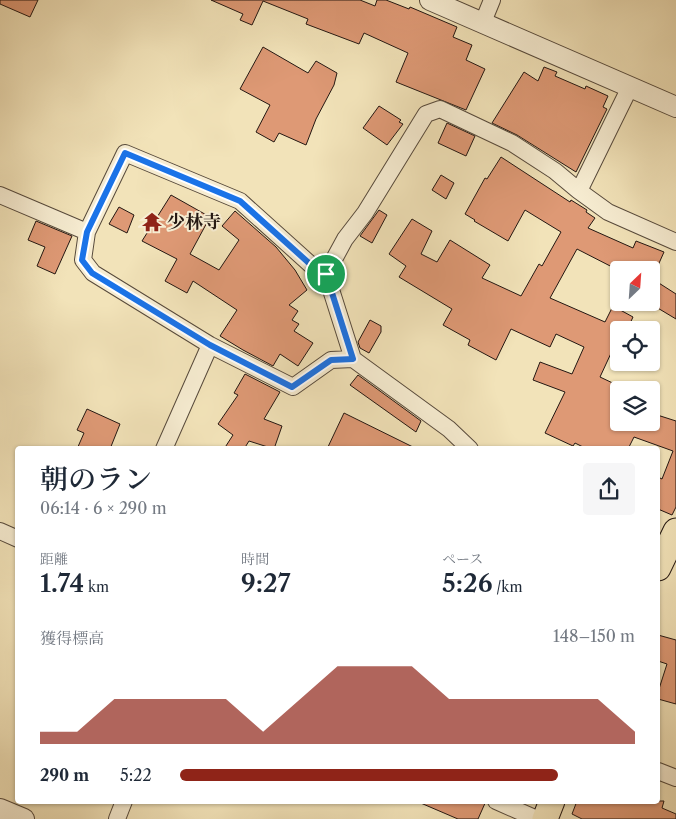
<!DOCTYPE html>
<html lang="ja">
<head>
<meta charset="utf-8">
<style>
  body { margin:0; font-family:"Libre Caslon Text","Noto Serif JP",serif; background:#f6f6f7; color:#1f2937; height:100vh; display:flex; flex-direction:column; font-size:19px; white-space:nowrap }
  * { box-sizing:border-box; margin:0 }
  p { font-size:16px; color:#747a83 }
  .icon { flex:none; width:28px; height:28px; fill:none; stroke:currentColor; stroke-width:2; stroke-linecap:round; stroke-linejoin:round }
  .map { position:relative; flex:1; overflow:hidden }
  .drawer { position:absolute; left:15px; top:446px; width:645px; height:358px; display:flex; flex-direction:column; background:#fff; border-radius:5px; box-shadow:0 1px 4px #0004 }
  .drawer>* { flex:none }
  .needle { width:32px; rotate:25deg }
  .buttons { position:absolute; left:610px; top:261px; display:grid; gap:10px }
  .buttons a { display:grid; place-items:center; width:50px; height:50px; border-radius:5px; background:#fff; box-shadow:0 1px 4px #0004; font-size:25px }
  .pin { position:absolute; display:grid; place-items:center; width:42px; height:42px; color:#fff; margin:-21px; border:2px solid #fff; border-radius:50%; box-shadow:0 1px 5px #0007 }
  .round { display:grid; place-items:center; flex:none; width:52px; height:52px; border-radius:5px; background:#f6f6f7 }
  .summary { display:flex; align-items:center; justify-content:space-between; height:85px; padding:0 25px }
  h1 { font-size:28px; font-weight:600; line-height:38px }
  .figures { display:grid; grid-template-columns:repeat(3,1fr); gap:8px; height:85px; padding:5px 25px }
  .figures div { display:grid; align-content:center }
  .figures b { font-size:25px; font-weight:600 }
  .figures small { font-size:14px; font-weight:400 }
  .figures p { font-size:14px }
  .chart { height:140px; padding:10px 25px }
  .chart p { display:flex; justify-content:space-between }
  .chart svg { width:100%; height:90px; margin-top:5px; fill:#8f2418; opacity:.7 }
  ul { padding:0 25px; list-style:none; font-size:16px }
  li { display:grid; grid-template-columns:80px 60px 1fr; align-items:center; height:38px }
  li i { height:12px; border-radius:6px; background:#8f2418 }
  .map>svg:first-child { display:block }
  .building { fill:#de9975; stroke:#231712 }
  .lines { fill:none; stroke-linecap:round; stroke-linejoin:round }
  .minor-casing { stroke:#574a3c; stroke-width:18 }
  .tertiary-casing { stroke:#574a3c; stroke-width:22 }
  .primary-casing { stroke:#231712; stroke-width:27 }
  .minor { stroke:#f7edd2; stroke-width:16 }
  .tertiary { stroke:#f7edd2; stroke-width:20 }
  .primary { stroke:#f2e3b9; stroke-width:25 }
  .route-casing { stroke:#fff; stroke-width:10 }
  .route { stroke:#1a73e8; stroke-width:6 }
  .labels { text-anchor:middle; stroke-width:4; stroke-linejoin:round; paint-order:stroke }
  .poi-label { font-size:18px; font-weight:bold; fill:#231712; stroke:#f7edd2; text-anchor:start }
</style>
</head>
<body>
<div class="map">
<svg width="676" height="819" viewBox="0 0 676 819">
  <rect width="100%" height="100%" fill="#f2e3b9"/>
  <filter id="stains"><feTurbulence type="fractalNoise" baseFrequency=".004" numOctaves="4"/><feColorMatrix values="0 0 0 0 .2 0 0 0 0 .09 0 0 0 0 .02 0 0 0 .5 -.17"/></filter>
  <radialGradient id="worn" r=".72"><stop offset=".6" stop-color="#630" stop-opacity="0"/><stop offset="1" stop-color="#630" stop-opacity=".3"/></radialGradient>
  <path class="building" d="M0,0H38L30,17L0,4Z
    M211,0H360L375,6L377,0H386L409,9L410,7L457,27L453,37L472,45L466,60L485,69L466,110L396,82L408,53L364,33L359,44L306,24L308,19L263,1L252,25L240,20L243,14Z
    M263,47L308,73L316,61L337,73L334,85L316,119L306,145L279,133L274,142L256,132L270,105L240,89Z
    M544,67L557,72L555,76L585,89L586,86L608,96L603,107L607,109L576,172L517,135L492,123L524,72L538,81Z
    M379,106L401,120L399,122L403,124L387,145L363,128Z
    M447,123L475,136L466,156L438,143Z
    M501,157L570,202L571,200L587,210L586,212L595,218L588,228L633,248L636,241L664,252L656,270H618L577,249L550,298L605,322L613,306L633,317L627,330H619V336L600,377L619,386V422H651V413L676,421V507L672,515L658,509V477L662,479L673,451L634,437L628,449H587L575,443L573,446L545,433L565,392L533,380L540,362L572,374L584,347L556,334L550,347L511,329L496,360L468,345L470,340L443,325L452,309L399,277L406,266L389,254L412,219L432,231L421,254L437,262L450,240L490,265L482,278L521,296L539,264L542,266L561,232L525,210L508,241L474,221L475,220L465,214L485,178L487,179Z
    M441,175L454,183L446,199L432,190Z
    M171,195L210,217L190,254L219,270L239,240L222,226L235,211L276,247L295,270L307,290L289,305L298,311L292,320L299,324L294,331L313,343L298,366L280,354L273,366L243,350L220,336L237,310L193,281L187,293L165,281L177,259L142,241Z
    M119,207L134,215L127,233L109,224Z
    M379,210L387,215L372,243L360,236Z
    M36,221L72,236L55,274L37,266L45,247L28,240Z
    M651,278L676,294V319L651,304Z
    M370,320L381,326V332L369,353L360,348L358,342Z
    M245,374L280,392L264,419L282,426L274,449L249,441L244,449H224L233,435L218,424L238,395L234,393Z
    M358,375L421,421L416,432L350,385Z
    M87,409L120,424L110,449H77L84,433L77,430Z
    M344,413L417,449H327Z
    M658,635L676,640V704L658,699V692L667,664L658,661Z
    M416,801H486L478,819H458Z
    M577,801H664L662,808L676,814V819H582L572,814Z"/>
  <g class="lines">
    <defs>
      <path id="minor" d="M483,22L492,0
        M630,87L579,191L608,212L676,242
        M0,195L87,232L83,260L93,273L210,345L293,387L331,360L353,359
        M87,232L125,153L240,201L310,264L326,274
        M164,449L210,345
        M470,449L449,429L353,359L326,274L345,239L365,213L426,114L440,109L512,143L555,171L579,191
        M0,531L18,539
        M658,771L676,778
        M496,801L537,819
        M117,819L124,801"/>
      <path id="tertiary" d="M430,0L676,107
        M0,809L24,819"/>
      <path id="primary" d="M658,568L676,531
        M545,819L552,801"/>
    </defs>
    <use href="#minor" class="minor-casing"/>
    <use href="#tertiary" class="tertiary-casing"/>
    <use href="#primary" class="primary-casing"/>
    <use href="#minor" class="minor"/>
    <use href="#tertiary" class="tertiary"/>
    <use href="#primary" class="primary"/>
  </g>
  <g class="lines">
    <defs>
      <path id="route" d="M125,153L240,201L310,264L326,274L353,359L331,360L292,387L210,345L92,273L82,260L87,232Z"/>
    </defs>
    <use href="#route" class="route-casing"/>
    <use href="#route" class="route"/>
  </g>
  <defs>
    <symbol id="temple-bare" viewBox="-9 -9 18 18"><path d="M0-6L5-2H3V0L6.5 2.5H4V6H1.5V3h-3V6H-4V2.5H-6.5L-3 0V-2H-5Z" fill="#8f2418" stroke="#f7edd2" stroke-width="2.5" paint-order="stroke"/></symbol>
  </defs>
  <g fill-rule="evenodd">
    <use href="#temple-bare" x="138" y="208" width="28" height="28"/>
  </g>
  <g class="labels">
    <g class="poi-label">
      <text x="167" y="228">少林寺</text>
    </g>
  </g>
  <rect width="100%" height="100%" filter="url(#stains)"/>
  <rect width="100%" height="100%" fill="url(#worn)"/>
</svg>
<div class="buttons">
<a><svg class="needle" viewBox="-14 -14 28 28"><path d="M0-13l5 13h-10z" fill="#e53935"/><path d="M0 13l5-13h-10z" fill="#747a83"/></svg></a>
<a><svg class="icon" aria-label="locate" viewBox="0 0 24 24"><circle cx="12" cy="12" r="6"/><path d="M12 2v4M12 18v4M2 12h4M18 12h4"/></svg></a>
<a><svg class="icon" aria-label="layers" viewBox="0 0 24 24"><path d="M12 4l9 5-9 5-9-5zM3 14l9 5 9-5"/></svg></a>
</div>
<div class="pin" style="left:326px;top:274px;background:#1e9e55"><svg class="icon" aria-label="arrive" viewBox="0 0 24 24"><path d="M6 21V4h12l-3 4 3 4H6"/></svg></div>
<section class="drawer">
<div class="summary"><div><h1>朝のラン</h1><p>06:14 · 6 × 290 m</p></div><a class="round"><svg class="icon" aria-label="share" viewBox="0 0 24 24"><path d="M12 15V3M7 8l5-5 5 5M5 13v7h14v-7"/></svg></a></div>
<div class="figures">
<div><p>距離</p><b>1.74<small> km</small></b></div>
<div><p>時間</p><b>9:27</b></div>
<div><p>ペース</p><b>5:26<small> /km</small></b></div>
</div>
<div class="chart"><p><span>獲得標高</span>148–150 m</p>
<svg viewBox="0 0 160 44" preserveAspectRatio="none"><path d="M0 44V38L10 38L20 22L30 22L40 22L50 22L60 38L70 22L80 6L90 6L100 6L110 22L120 22L130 22L140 22L150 22L160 38V44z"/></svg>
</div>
<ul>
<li><b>290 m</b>5:22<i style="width:83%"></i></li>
</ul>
</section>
</div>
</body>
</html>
